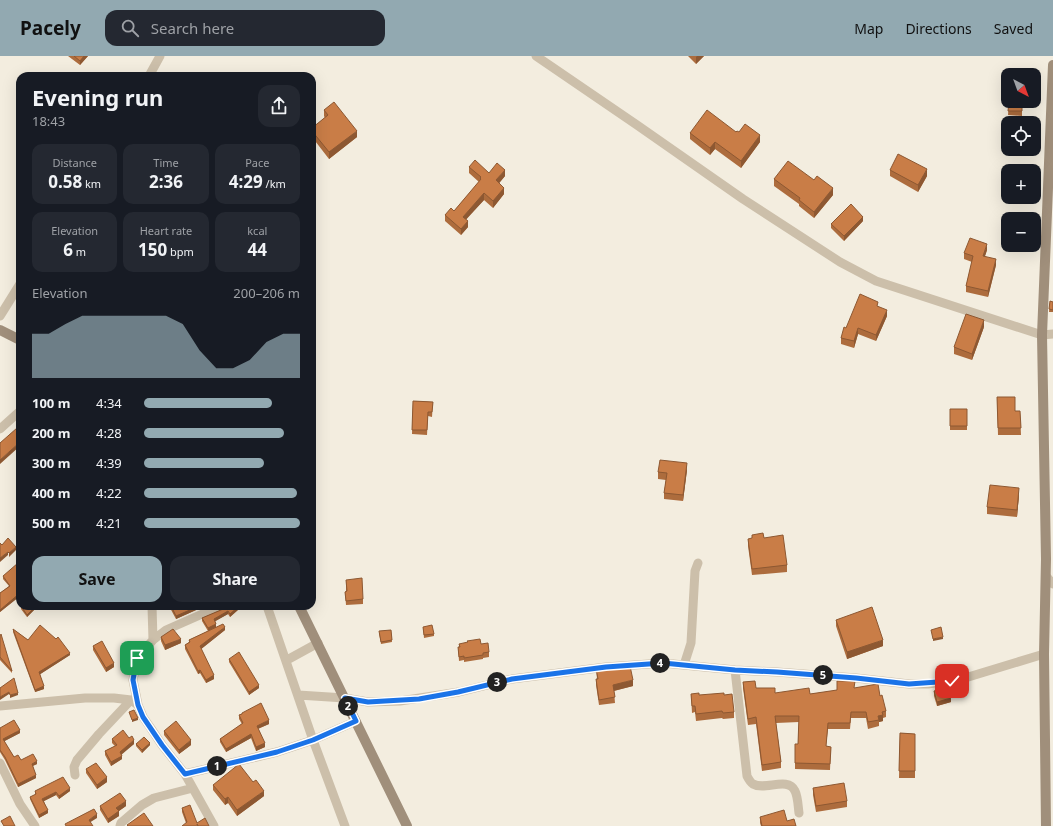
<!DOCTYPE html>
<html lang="en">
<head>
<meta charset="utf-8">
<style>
  body { margin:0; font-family:"Noto Sans",sans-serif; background:#242831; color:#f1f3f6; height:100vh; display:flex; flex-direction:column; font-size:15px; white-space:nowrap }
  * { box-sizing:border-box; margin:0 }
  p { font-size:13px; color:#9ea1a6 }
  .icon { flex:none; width:22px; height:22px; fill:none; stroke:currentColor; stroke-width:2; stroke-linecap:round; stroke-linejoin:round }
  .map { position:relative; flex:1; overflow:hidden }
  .side { position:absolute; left:16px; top:16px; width:300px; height:538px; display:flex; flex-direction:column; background:#171b24; border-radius:12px; box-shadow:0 4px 16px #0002 }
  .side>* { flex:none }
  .needle { width:26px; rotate:139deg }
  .buttons { position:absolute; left:1001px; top:12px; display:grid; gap:8px }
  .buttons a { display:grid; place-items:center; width:40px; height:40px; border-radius:8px; background:#171b24; box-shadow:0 4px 16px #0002; font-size:20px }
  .pin { position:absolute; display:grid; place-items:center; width:34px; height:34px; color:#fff; margin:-17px; border-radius:8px; box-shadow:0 2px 6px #0006 }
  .km { position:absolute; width:20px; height:20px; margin:-10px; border-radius:50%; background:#222; color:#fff; font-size:11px; line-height:20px; text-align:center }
  .round { display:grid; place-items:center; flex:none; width:42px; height:42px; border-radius:12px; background:#242831 }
  .headline { display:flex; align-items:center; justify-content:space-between; height:68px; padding:0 16px }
  h1 { font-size:22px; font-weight:700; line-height:30px }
  .figures { display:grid; grid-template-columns:repeat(3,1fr); gap:6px; height:68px; padding:4px 16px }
  .figures div { display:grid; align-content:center; border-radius:10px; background:#242831; text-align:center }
  .figures b { font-size:17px; font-weight:700 }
  .figures small { font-size:11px; font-weight:400 }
  .figures p { font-size:11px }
  .chart { height:112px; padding:8px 16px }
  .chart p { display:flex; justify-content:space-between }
  .chart svg { width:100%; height:72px; margin-top:4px; fill:#92a9b1; opacity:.7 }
  .button { display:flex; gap:8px; margin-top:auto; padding:8px 16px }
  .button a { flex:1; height:46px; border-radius:12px; background:#92a9b1; color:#111; font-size:16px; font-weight:700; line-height:46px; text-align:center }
  .button a+a { background:#242831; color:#f1f3f6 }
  ul { padding:0 16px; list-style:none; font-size:13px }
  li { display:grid; grid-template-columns:64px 48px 1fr; align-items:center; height:30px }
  li i { height:10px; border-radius:5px; background:#92a9b1 }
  header { display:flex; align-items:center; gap:24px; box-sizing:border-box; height:56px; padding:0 20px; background:#92a9b1; color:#111 }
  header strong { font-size:19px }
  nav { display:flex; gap:22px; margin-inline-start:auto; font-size:14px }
  .search { width:280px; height:36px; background:#242831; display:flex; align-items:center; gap:10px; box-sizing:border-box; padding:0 14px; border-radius:12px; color:#9ea1a6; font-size:15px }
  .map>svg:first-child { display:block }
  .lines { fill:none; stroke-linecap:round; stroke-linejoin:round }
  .street { stroke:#ccbfaa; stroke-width:9 }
  .secondary { stroke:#a08f7b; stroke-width:10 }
  .wall { fill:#ad6c3d }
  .shaded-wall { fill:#8d5832 }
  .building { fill:#c97d47; stroke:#8d5832 }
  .route-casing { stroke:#fff; stroke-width:8 }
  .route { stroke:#1a73e8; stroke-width:5 }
</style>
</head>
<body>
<header>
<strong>Pacely</strong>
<div class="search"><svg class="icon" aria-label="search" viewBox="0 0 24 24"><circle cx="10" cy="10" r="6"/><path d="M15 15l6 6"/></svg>Search here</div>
<nav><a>Map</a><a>Directions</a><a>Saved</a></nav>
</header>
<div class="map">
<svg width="1053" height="770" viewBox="0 0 1053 770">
  <rect width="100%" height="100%" fill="#f3eddf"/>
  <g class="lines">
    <path class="street" d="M536,0L637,69L743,143L840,206L876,225L1042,279L1053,278
      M149,20L160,0
      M0,260L20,228
      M0,373L20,355
      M1046,520L1053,528
      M152,550L153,584
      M267,550L313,684L345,770
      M287,604L318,587
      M684,609L691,587L695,515L698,507
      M735,614L747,720C748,722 750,726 753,728C765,735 788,720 795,735C798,741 798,750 799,757
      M298,639L345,642L368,646L400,645L459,636L512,623L606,611L663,607L735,614L777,616L856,622L909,628H928L965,622L1044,598
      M138,649L133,624L137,602L153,584L166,574L209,555L224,550
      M0,650L85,642H114L131,644L138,649L143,661L150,671L162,689L185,718L214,770
      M0,707L20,748L35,770
      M185,718L277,696L313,684L356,665
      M75,719L74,711L77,704L99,678L131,644
      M120,770L121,767L142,749L154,742L193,732"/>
    <path class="secondary" d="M0,274L20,284
      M299,550L407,770
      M1046,770L1044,598L1046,503L1042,279L1053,9"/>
  </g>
  <path class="wall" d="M68,0H88L80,9Z
    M688,0H704L696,8Z
    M1009,45H1022V60L1008,59Z
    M324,54L357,81L329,103L312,81V72L325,62L324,60Z
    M739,76L760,86L741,112L715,93L710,99L690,83V77Z
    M469,111L489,117L505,120L499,127L504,138L493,152L484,144L466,163L468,171L461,179L445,165V159L454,155L479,126L469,117Z
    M890,114L927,120L918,136L890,120Z
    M774,123L833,139L814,162L799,150V148L774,130Z
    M863,165L844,185L831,172V168Z
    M987,194L985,200L996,209L988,241L966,236V230L972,206L964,203V197Z
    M1050,245L1053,246V256H1049Z
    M878,250L887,260L876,285L858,278L854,292L841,288V282L846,272Z
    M984,271L972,304L954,298V291Z
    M997,341L1015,355H1020L1021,379H998Z
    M413,345L433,346L432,361L428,360L427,379L412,378Z
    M950,353H967V374H950Z
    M687,414L683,445L664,443V437L666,424L658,423V416Z
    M1019,439L1017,461L987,458V451Z
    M752,479L787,509V516L752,519L748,490V483H752Z
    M3,520L20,540L0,556V537L9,530L3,523Z
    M346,524L363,543V548L346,549L345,536L346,535Z
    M21,550H37V551L27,561L21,553Z
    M50,550H58L53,554Z
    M169,550H205L176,563Z
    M228,551L239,553L230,561L228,558L215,565L216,571L225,574L201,593L214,623L206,627L200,617L198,618L185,593V589L189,586V584L208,575L202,565V562Z
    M836,564L883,590L847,603L836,570Z
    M423,571L434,578V580L424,582Z
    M13,573L28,584L70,599L40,618L44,633L35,636L13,576Z
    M391,574L392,586L381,588L379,577Z
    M0,580L12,615V617L0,604Z
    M161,581L181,587L165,594L161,585Z
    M459,588H481L489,596V601L483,602V603L464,606V604L459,605L458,591H459Z
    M93,590L114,611L106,616L93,594Z
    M229,603L259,632L249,639L229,606Z
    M596,612L633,630L614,635L615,647L599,649L596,629V623H597Z
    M743,626L756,632L775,637L810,638L855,632L880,640L886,655V661L883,662V665L879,666V670L868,673L866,662H851L850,673H828L826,690L831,691L830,714L795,713V688H798L799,666L776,667L781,706V712L762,715L756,668L748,669L743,632Z
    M934,635L951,646L937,650L934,640Z
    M691,638L699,639H724L734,656V662L723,663L722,662L696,665L695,656L692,657Z
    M242,657L269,668L258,673L265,691L256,695L251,682L226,696L220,686V683L242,668L239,663V659L242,658Z
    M0,672L20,677L4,685L14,701L21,704L37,708L33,710L36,722L18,731L5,704L0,696Z
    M164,675L191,689L179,698L164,679Z
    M900,677L915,678V722H899Z
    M112,683L134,688L121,698L122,703L111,710L105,699V695L115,690L112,687Z
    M136,688L150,689L142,697L136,690Z
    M86,713L107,726L97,733L86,717Z
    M213,729L264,740L237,760L228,747L225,749L213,734Z
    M813,732L847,745V751L816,756L813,739Z
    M35,735H70L59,743L56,739L44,745L48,757L39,762L30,743V741L35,739Z
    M100,750H126L119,755V760L108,767L100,754Z
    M182,752L197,767L209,770L186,767L182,756Z
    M760,761L787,765L796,770H761L760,767Z"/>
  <path class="shaded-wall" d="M84,0H88L80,9V5Z
    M697,0H704L696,8V1Z
    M357,75V81L329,103V96Z
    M760,79V86L741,112V105Z
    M715,86V93L710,99V92Z
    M927,113V120L918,136V129Z
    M505,114V120L496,131V124Z
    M504,132V138L493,152V145Z
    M833,132V139L814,162V156Z
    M484,137V144L463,167V161Z
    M863,161V165L844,185V180Z
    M468,165V171L461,179V173Z
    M987,188V194L983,206V200Z
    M996,203V209L988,241V235Z
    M887,254V260L876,285V279Z
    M984,264V271L972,304V298Z
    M858,272V278L854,292V285Z
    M20,386V390L0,408V412V404Z
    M687,407V414L683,445V439Z
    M1019,432V439L1017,461V454Z
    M16,491V494L9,501V497Z
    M8,496V499L0,506V502Z
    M20,537V540L0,556V554Z
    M36,550H37V551L27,561V559Z
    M53,550H58L53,554Z
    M199,550H205L176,563V560Z
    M239,550H245L239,553L230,561V558Z
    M228,555V558L214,566V563Z
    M216,568V571L208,575V572Z
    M225,571V574L200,594V590Z
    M943,581V583L933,585V583Z
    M181,583V587L165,594V589Z
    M883,584V590L847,603V596Z
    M70,597V599L39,619V616Z
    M114,607V611L106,616V612Z
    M200,614V617L198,618V615Z
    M214,619V623L206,627V624Z
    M633,624V630L613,635V629Z
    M259,629V632L249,639V636Z
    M44,630V633L35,636V634Z
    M9,636V638L0,644V641Z
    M18,637V639L10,642V639Z
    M951,642V646L937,650V646Z
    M883,659V665L879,666L878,660Z
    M138,662V664L132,666V664Z
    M269,664V668L257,673V670Z
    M20,674V677L3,686V683Z
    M251,678V682L226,696V693Z
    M134,684V688L120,700V696Z
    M191,684V689L179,698V694Z
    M150,687V689L142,697V694Z
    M265,687V691L256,695V691Z
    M122,700V703L111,710V706Z
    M37,705V708L32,710V708Z
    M36,719V722L18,731V728Z
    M107,721V726L97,733V729Z
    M70,732V735L59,743V740Z
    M264,735V740L237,760V754Z
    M56,736V739L42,746V743Z
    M228,741V747L225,749V743Z
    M126,745V750L116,757V752Z
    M48,754V757L39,762V759Z
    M119,755V760L108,767V763Z
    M97,758V762L89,767V764Z"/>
  <path class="building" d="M74,0H84L80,5Z
    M1009,45H1022V55H1008Z
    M334,46L357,75L329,96L312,75V72L328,59L324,54Z
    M707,54L736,76L737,75L739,76L745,68L760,79L741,105L715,86L710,92L690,77Z
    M898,98L927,113L918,129L890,114Z
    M475,104L489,117L497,107L505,114L496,124L504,132L493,145L484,137L463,161L468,165L461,173L445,159L451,152L454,155L481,123L480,122L481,121L469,111Z
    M788,105L814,124L817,120L833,132L814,156L799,144L800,142L774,123Z
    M851,148L863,161L844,180L831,168Z
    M970,182L987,188L983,200L996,203L988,235L966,230L973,200L964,197Z
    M860,238L878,246L877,250L887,254L876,279L858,272L854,285L841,282L844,271L846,272Z
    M1050,245L1053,246V254L1049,253Z
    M966,258L984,264L972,298L954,291Z
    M997,341H1015V355H1020L1021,372H998Z
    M413,345L433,346L432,356H428L427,374H412Z
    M950,353H967V370H950Z
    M17,372L20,374V386L0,404V387Z
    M660,404L687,407L683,439L664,437L667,417L658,416Z
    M990,429L1019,432L1017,454L987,451Z
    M763,477L764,482L783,479L787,509L752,513L748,483L752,482V479Z
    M8,482L16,491L9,497L8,496L0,502V487L2,489Z
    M18,507L20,509V537L0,554V537L10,530L3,520Z
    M362,522L363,543L346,545L345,536L347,535L346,524Z
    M21,550H36L27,559Z
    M171,550H199L176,560Z
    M229,550H239L230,558L228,555L214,563L216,568L208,572L202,562L228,551Z
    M872,551L883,584L847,596L836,564Z
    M223,568L225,571L200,590L214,619L206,624L200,614L198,615L185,589L190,586L189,584Z
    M40,569L56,583L58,581L70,597L39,616L44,630L35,634L13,573L28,584Z
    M432,569L434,578L424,579L423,571Z
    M941,571L943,581L933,583L931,574Z
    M173,573L181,583L165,589L161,581Z
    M391,574L392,584L381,586L379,575Z
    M1,578L12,615L0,601V580Z
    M480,583L481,588L488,587L489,596L483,597V599L464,602V600L459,601L458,591H460L459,588L468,586L467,585Z
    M102,585L114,607L106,612L93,590Z
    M239,596L259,629L249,636L229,603Z
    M630,610L633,624L613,629L615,641L599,644L596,623H598L596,612Z
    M14,622L18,637L10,639L9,636L0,641V632Z
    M755,625L756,632H775V637L809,632L810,638L837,634V625H855L854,632L878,628L880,640L882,639L886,655L882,656L883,659L878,660L879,664L868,666L866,656H851L850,667H828L826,690L831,691L830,708L795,707V688H798L799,660H775L781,706L762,709L756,661L748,663L743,626Z
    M949,631L951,642L937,646L934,635Z
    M699,637V639L724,637V639L732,638L734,656L723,657L722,655L696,658L695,650H692L691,638Z
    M261,647L269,664L257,670L265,687L256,691L251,678L226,693L220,683L243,667L239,659L242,658V657Z
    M134,654L138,662L132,664L129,656Z
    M14,664L20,674L3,683L14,701L18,699L21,704L33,698L37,705L32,708L36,719L18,728L5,701L0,694V672Z
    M176,665L191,684L179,694L164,675Z
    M123,674L129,682L132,680L134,684L120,696L122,700L111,706L105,695L117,689L112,683Z
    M900,677L915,678V715H899Z
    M144,681L150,687L142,694L136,688Z
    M96,707L107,721L97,729L86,713Z
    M239,708L253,726L256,724L264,735L237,754L228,741L225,743L213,729Z
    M63,721L70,732L59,740L56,736L42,743L48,754L39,759L30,741L36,738L35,735Z
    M844,727L847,745L816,750L813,732Z
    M120,737L126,745L116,752L119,755L108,763L100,750Z
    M190,749L197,767L205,762L209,770H198L197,768L198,770H182L187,766L182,752Z
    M94,753L97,758L89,764L93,770H66L65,768Z
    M784,754L787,765L794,763L796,770H762L760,761Z
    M144,757L153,770H128L127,769Z
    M10,760L15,770H4L1,765Z"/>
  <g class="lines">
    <defs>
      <path id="route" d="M137,602L133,624L138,649L143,661L162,689L185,718L277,696L313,684L356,665L345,642L368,646L419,643L458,636L512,623L606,611L663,607L735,614L777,616L856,622L909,628L952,625"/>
    </defs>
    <use href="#route" class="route-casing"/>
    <use href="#route" class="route"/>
  </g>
</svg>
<div class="buttons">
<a><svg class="needle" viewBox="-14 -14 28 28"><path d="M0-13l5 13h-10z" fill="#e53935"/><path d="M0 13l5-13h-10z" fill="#9ea1a6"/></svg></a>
<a><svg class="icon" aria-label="locate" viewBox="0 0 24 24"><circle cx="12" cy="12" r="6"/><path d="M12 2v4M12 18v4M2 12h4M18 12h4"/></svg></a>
<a>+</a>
<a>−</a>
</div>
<div class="pin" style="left:137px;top:602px;background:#1e9e55"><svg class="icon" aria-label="arrive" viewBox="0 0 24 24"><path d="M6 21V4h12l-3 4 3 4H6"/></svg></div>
<div class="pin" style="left:952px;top:625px;background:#d93025"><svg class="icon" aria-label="check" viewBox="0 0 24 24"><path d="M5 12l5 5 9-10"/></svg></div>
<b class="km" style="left:217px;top:710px">1</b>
<b class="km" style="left:348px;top:650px">2</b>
<b class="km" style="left:497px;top:626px">3</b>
<b class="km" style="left:660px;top:607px">4</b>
<b class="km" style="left:823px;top:619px">5</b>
<section class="side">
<div class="headline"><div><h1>Evening run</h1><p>18:43</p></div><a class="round"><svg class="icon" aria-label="share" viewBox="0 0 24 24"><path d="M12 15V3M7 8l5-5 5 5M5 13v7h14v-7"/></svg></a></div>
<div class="figures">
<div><p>Distance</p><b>0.58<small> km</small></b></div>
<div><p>Time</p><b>2:36</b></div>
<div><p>Pace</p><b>4:29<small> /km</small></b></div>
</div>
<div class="figures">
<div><p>Elevation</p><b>6<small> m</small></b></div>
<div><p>Heart rate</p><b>150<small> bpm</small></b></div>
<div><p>kcal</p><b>44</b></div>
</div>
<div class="chart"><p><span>Elevation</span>200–206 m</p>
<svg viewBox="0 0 160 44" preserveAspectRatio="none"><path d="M0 44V17L10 17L20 11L30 6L40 6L50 6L60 6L70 6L80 6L90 11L100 27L110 38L120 38L130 33L140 22L150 17L160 17V44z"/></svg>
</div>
<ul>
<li><b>100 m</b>4:34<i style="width:82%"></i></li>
<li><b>200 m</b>4:28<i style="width:90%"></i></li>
<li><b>300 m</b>4:39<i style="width:77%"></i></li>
<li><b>400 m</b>4:22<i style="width:98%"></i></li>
<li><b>500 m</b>4:21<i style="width:100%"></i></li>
</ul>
<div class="button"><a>Save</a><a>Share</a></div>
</section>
</div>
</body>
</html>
